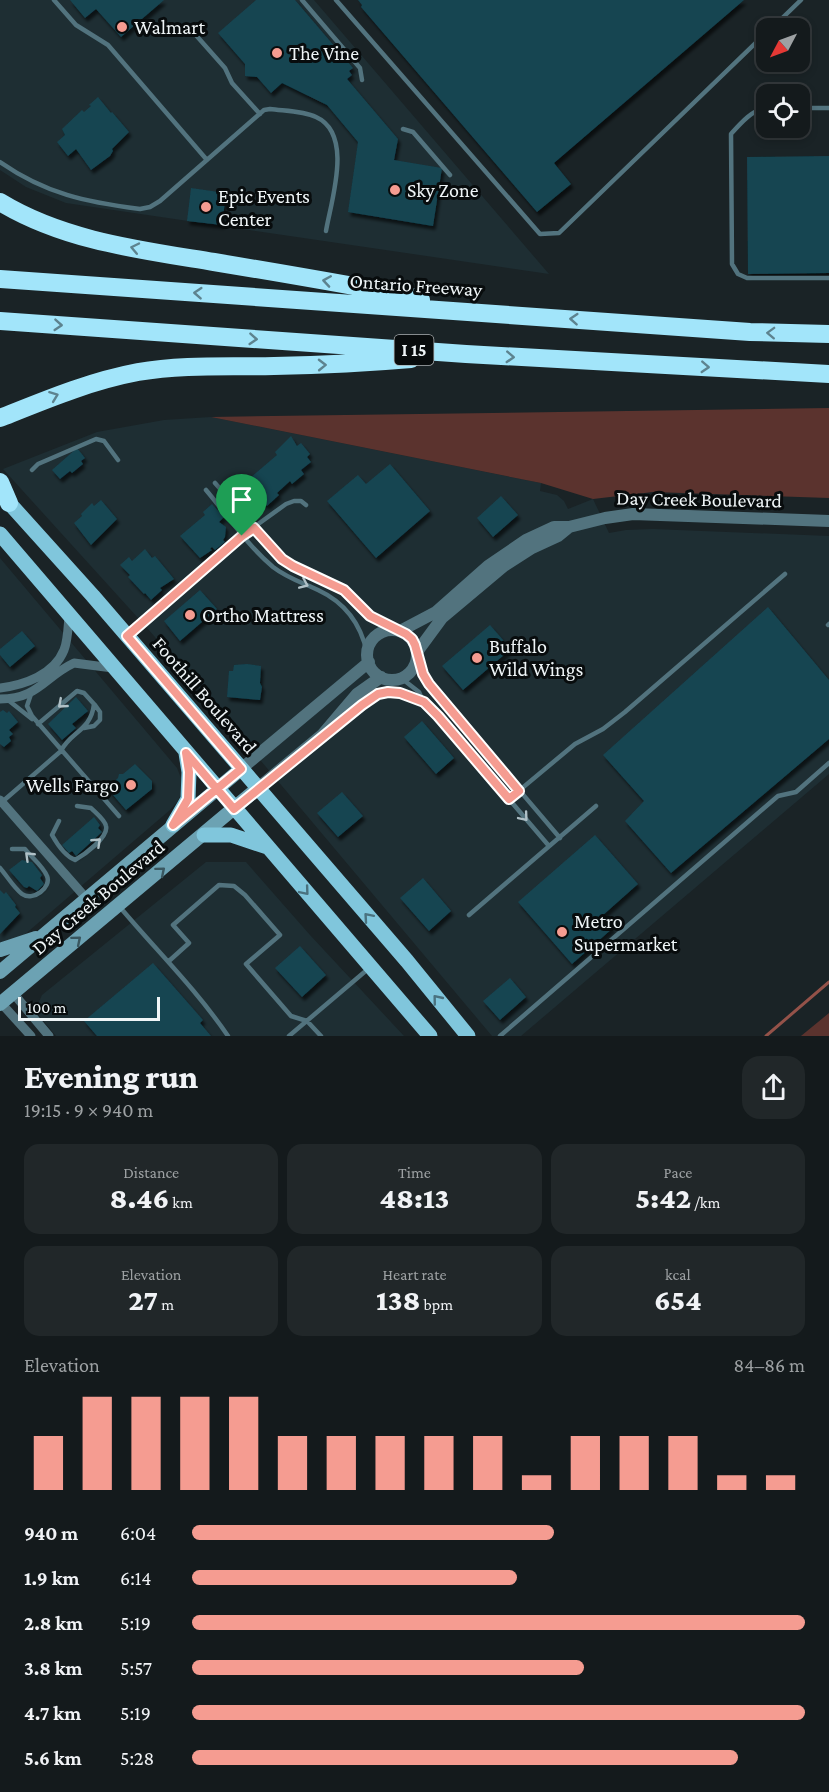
<!DOCTYPE html>
<html lang="en">
<head>
<meta charset="utf-8">
<style>
  body { margin:0; font-family:"Crimson Pro",serif; background:#212729; color:#f1f3f6; height:100vh; display:flex; flex-direction:column; font-size:22px; white-space:nowrap }
  * { box-sizing:border-box; margin:0 }
  p { font-size:20px; color:#9da1a3 }
  .icon { flex:none; width:33px; height:33px; fill:none; stroke:currentColor; stroke-width:2; stroke-linecap:round; stroke-linejoin:round }
  .map { position:relative; height:1036px; overflow:hidden }
  .panel { display:flex; flex-direction:column; background:#141a1c; flex:1 }
  .panel>* { flex:none }
  .needle { width:39px; rotate:229deg }
  .controls { position:absolute; left:756px; top:18px; display:grid; gap:12px }
  .controls a { display:grid; place-items:center; width:54px; height:54px; border-radius:12px; background:#141a1c; box-shadow:0 3px 9px #0003,0 0 0 2px #33383b; font-size:30px }
  .scale { position:absolute; left:18px; bottom:15px; width:142px; box-sizing:border-box; padding-left:6px; border:3px solid #eff5f7; border-top:0; font-size:16px; line-height:21px; white-space:nowrap; color:#eff5f7; -webkit-text-stroke:4px #080c0d; paint-order:stroke }
  .pin { position:absolute; display:grid; place-items:center; width:51px; height:51px; color:#fff; margin:-62px -26px; border-radius:50% 50% 50% 0; rotate:-45deg; box-shadow:0 0 6px #0007 }
  .pin .icon { rotate:45deg }
  .round { display:grid; place-items:center; flex:none; width:63px; height:63px; border-radius:18px; background:#212729 }
  .summary { display:flex; align-items:center; justify-content:space-between; height:102px; padding:0 24px }
  h1 { font-size:33px; font-weight:800; line-height:45px }
  .figures { display:grid; grid-template-columns:repeat(3,1fr); gap:9px; height:102px; padding:6px 24px }
  .figures div { display:grid; align-content:center; border-radius:15px; background:#212729; text-align:center }
  .figures b { font-size:30px; font-weight:800 }
  .figures small { font-size:16px; font-weight:400 }
  .figures p { font-size:16px }
  .chart { height:168px; padding:12px 24px }
  .chart p { display:flex; justify-content:space-between }
  .chart svg { width:100%; height:108px; margin-top:6px; stroke:#f59c91; stroke-width:6 }
  ul { padding:0 24px; list-style:none; font-size:20px }
  li { display:grid; grid-template-columns:96px 72px 1fr; align-items:center; height:45px }
  li i { height:15px; border-radius:8px; background:#f59c91 }
  .map>svg:first-child { display:block }
  .built { fill:#1e2e33 }
  .green { fill:#5b332e }
  .lines { fill:none; stroke-linecap:round; stroke-linejoin:round }
  .stream { stroke:#945249; stroke-width:3 }
  .building { fill:#154451; filter:url(#shadow) }
  .service { stroke:#52737e; stroke-width:4.5 }
  .minor { stroke:#52737e; stroke-width:9 }
  .tertiary { stroke:#52737e; stroke-width:12 }
  .secondary { stroke:#6ca2b3; stroke-width:14 }
  .primary { stroke:#80c6dc; stroke-width:15 }
  .motorway { stroke:#a2e5fa; stroke-width:18 }
  .oneway { stroke:#5d838f }
  .oneway2 { stroke:#b0c1c7 }
  .oneway3 { stroke:#3a5760 }
  .oneway4 { stroke:#4a727f }
  .route-casing { stroke:#fff; stroke-width:12 }
  .route { stroke:#f59c91; stroke-width:8 }
  .poi-dot { fill:#f59c91; stroke:#080c0d; stroke-width:2 }
  .labels { text-anchor:middle; stroke-width:6; stroke-linejoin:round; paint-order:stroke }
  .shield { fill:#080c0d; stroke:#aaafb1; stroke-width:1.5 }
  .shield-label { font-size:18px; font-weight:bold; fill:#eff5f7 }
  .poi-label { font-size:20px; fill:#eff5f7; stroke:#080c0d; text-anchor:start }
  .street-label { font-size:20px; fill:#eff5f7; stroke:#080c0d }
</style>
</head>
<body>
<div class="map">
<svg width="829" height="1036" viewBox="0 0 829 1036">
  <defs>
    <filter id="shadow"><feDropShadow dx="2.5" dy="4" stdDeviation="1.5" flood-color="#0009"/></filter>
  </defs>
  <rect width="100%" height="100%" fill="#1a2326"/>
  <path class="built" d="M0,0H314L549,274L66,203L26,187L0,170Z
    M211,417L541,483L540,491L557,495L564,501L568,509L593,499L609,533L626,530L653,529L829,536V774L521,1036H492L219,711L148,629L3,469L97,432L164,420Z
    M0,558L177,768L181,778L182,792L178,801L170,810L23,936L0,946Z
    M206,862H246L310,935L404,1036H56L35,1011L42,995Z"/>
  <path class="green" d="M829,408V498L653,492L593,499L541,483L211,417Z
    M829,1013V1036H801Z"/>
  <g class="lines">
    <path class="stream" d="M766,1036L829,982"/>
  </g>
  <path class="building" d="M70,0H164L121,37L96,9L85,18Z
    M256,0H295L353,68L349,71L352,75L347,79L398,139L394,160L442,168L433,226L348,212L358,142L327,105L282,83L271,93L257,77L245,76V64L218,33Z
    M358,0H744L554,163L571,184L537,212L361,7L362,5Z
    M98,97L111,113L112,112L129,132L112,149L113,151L110,156L91,170L76,149L68,156L57,142L65,135L62,129L82,110L84,112L91,106L89,105Z
    M829,156V273L748,274L747,157Z
    M191,188L226,193L222,225L187,221Z
    M291,436L297,446L301,443L310,454L307,457L311,462L301,470L304,474L292,484L290,481L277,493L279,495L267,506L264,503L258,507H250L244,500L240,503L229,490L238,483L240,485L244,483L277,455L275,452Z
    M77,448L85,458L81,461L83,464L72,473L70,471L60,479L52,470Z
    M390,464L430,511L376,558L327,501L358,475L366,484Z
    M501,496L518,515L493,537L477,518Z
    M101,500L117,519L91,545L74,523L82,516L81,514L92,503L94,506Z
    M212,504L224,517L219,522L226,527L225,537L223,540L225,542L215,550L212,547L210,549L212,550L200,558L180,536L205,515L203,512Z
    M145,549L152,558L155,556L174,579L160,588L162,590L151,600L145,593L144,594L128,577L130,575L120,565L129,557L132,561Z
    M200,590L217,609L180,641L164,621Z
    M768,607L829,680V739L671,873L625,821L644,801L603,755Z
    M490,625L511,649L463,690L442,666Z
    M22,631L35,646L10,667L0,655V649Z
    M247,664L261,666L260,683L262,687L260,700L227,697L229,671H233L234,665Z
    M76,697L88,711L72,724L76,728L62,740L48,724Z
    M3,710L7,713L9,711L18,722L9,730L13,734L9,737L11,741L4,747L0,744V712Z
    M422,721L454,758L436,774L404,737Z
    M135,764L152,781V789L126,810L107,788L118,778L119,774H123Z
    M342,792L363,816L338,837L317,813Z
    M94,817L100,825L98,828L102,832L76,856L72,851L69,853L62,845Z
    M595,835L638,884L602,916L613,928L572,964L518,902Z
    M22,860L32,862L42,875L40,878L44,884L37,891L29,886L27,888L24,887L9,870Z
    M423,878L451,911L429,931L400,898Z
    M0,890L4,894L6,892L16,905L15,907L20,913L0,934Z
    M300,946L326,975L302,997L275,968Z
    M153,963L203,1020L200,1023L211,1036H97L84,1021Z
    M510,978L526,997L500,1020L483,1001Z"/>
  <g class="lines">
    <path class="service" d="M54,0L76,25L108,45L207,160
      M302,0L360,68L362,80
      M336,0L540,234L559,233L766,33
      M772,28L801,0
      M194,33L225,68L232,83L260,114
      M766,108C753,109 740,124 731,134L732,264L738,274L747,278H829
      M800,108H829
      M403,129L413,132L450,175
      M0,162C46,194 86,202 140,209L150,207L160,201L264,110L270,109C284,111 303,111 316,117C354,134 331,201 326,231
      M32,470L38,464L96,439L104,441L118,460
      M215,483L282,559L293,566L333,584L344,590L370,617L395,630
      M206,490C228,516 247,545 273,567C287,578 303,583 318,590C346,603 361,624 367,653
      M828,625L829,624
      M129,634L247,532L286,504L294,501H301L306,505
      M417,657L429,684L560,838
      M401,678L419,692L423,701
      M31,694L27,706L32,716L119,816
      M8,700L32,719
      M336,726C345,720 353,712 362,705C391,683 414,693 438,716L549,846
      M84,728L94,726L100,720V712L95,705
      M509,799L575,744L603,729L625,712L785,574
      M2,802L61,751C70,732 91,731 94,704L84,693L77,691L38,724
      M59,821L52,835C57,844 65,856 75,860C84,855 109,837 106,826C105,820 96,813 91,808L77,806
      M0,868C7,876 14,888 22,894C33,902 52,887 47,876C43,866 31,857 25,849H12
      M119,906C155,949 196,989 228,1036
      M469,915L596,806
      M169,961L189,943L173,925L219,885L234,886L245,895L280,935L246,964L291,1016L307,1021L321,1036
      M289,1036L368,969
      M500,1036L778,796L796,792L829,763"/>
    <path class="minor" d="M0,688C24,685 54,675 64,650C68,640 68,627 69,616
      M0,699C38,699 44,677 74,663L113,668
      M0,800L86,898
      M13,993L49,1036
      M1,1003L31,1036"/>
    <path class="tertiary" d="M367 655a25 25 0 1 1 50 0a25 25 0 1 1-50 0Z
      M400,631L436,612L488,566L526,540L554,527H569L605,518L633,514L829,521
      M417,652L442,618L504,566L532,548L558,536L569,527
      M241,769L369,662
      M258,788L323,734L357,694L381,677"/>
    <path class="secondary" d="M0,950L36,938
      M0,972L241,769
      M0,1004L258,788"/>
    <path class="primary" d="M2,495L93,596L407,961L468,1036
      M0,534L430,1036
      M173,825L188,799L189,772L186,753
      M204,835H231L267,847"/>
    <path class="motorway" d="M0,202C64,241 141,250 214,262C280,273 346,284 412,297L421,300
      M0,279L750,332L829,334
      M0,321L466,354L829,374
      M0,418C45,400 90,381 138,372C183,364 229,367 274,366C320,365 365,363 411,359
      M0,482L9,503"/>
  </g>
  <defs><path id="oneway-chevron" d="M-2-3.5L2.5 0L-2 3.5" fill="none" stroke-width="1.6" stroke-linecap="round" stroke-linejoin="round" transform="scale(1.5)"/></defs>
  <g class="oneway">
    <use href="#oneway-chevron" transform="translate(135 248) rotate(-168)"/>
    <use href="#oneway-chevron" transform="translate(327 281) rotate(-171)"/>
    <use href="#oneway-chevron" transform="translate(198 293) rotate(-176)"/>
    <use href="#oneway-chevron" transform="translate(574 319) rotate(-176)"/>
    <use href="#oneway-chevron" transform="translate(58 325) rotate(4)"/>
    <use href="#oneway-chevron" transform="translate(771 333) rotate(-178)"/>
    <use href="#oneway-chevron" transform="translate(253 339) rotate(4)"/>
    <use href="#oneway-chevron" transform="translate(510 357) rotate(3)"/>
    <use href="#oneway-chevron" transform="translate(322 365) rotate(-1)"/>
    <use href="#oneway-chevron" transform="translate(705 367) rotate(3)"/>
    <use href="#oneway-chevron" transform="translate(54 396) rotate(-21)"/>
  </g>
  <g class="oneway2">
    <use href="#oneway-chevron" transform="translate(304 584) rotate(23)"/>
    <use href="#oneway-chevron" transform="translate(62 704) rotate(139)"/>
    <use href="#oneway-chevron" transform="translate(524 817) rotate(50)"/>
    <use href="#oneway-chevron" transform="translate(97 842) rotate(-43)"/>
    <use href="#oneway-chevron" transform="translate(29 856) rotate(-136)"/>
  </g>
  <g class="oneway3">
    <use href="#oneway-chevron" transform="translate(161 871) rotate(-40)"/>
    <use href="#oneway-chevron" transform="translate(77 940) rotate(-40)"/>
  </g>
  <g class="oneway4">
    <use href="#oneway-chevron" transform="translate(305 891) rotate(50)"/>
    <use href="#oneway-chevron" transform="translate(368 917) rotate(-131)"/>
    <use href="#oneway-chevron" transform="translate(437 999) rotate(-129)"/>
  </g>
  <g class="lines">
    <defs>
      <path id="route" d="M242,536L127,636L241,769L173,825L188,799L189,772L186,753L234,809L362,705L378,694L388,692L400,693L424,702L438,716L509,799L519,791L429,684L423,674L415,645L412,639L406,634L370,616L344,590L293,566L282,559L254,528L242,536"/>
    </defs>
    <use href="#route" class="route-casing"/>
    <use href="#route" class="route"/>
  </g>
  <g class="poi-dot">
    <circle cx="122" cy="27" r="6"/>
    <circle cx="277" cy="53" r="6"/>
    <circle cx="395" cy="190" r="6"/>
    <circle cx="206" cy="207" r="6"/>
    <circle cx="190" cy="615" r="6"/>
    <circle cx="477" cy="658" r="6"/>
    <circle cx="131" cy="785" r="6"/>
    <circle cx="562" cy="932" r="6"/>
  </g>
  <g class="labels">
    <rect class="shield" x="394.5" y="335" width="39" height="30" rx="4.5"/>
    <g class="shield-label">
      <text x="414" y="356">I 15</text>
    </g>
    <g class="poi-label">
      <text x="134" y="34">Walmart</text>
      <text x="289" y="60">The Vine</text>
      <text x="407" y="197">Sky Zone</text>
      <text x="218" y="203">Epic Events<tspan x="218" dy="23">Center</tspan></text>
      <text x="202" y="622">Ortho Mattress</text>
      <text x="489" y="653">Buffalo<tspan x="489" dy="23">Wild Wings</tspan></text>
      <text x="119" y="792" text-anchor="end">Wells Fargo</text>
      <text x="574" y="928">Metro<tspan x="574" dy="23">Supermarket</tspan></text>
    </g>
    <g class="street-label">
      <text transform="translate(416 285) rotate(4)" y="7">Ontario Freeway</text>
      <text transform="translate(699 499) rotate(1)" y="7">Day Creek Boulevard</text>
      <text transform="translate(205 695) rotate(49)" y="7">Foothill Boulevard</text>
      <text transform="translate(98 897) rotate(-40)" y="7">Day Creek Boulevard</text>
    </g>
  </g>
</svg>
<div class="controls">
<a><svg class="needle" viewBox="-14 -14 28 28"><path d="M0-13l5 13h-10z" fill="#e53935"/><path d="M0 13l5-13h-10z" fill="#9da1a3"/></svg></a>
<a><svg class="icon" aria-label="locate" viewBox="0 0 24 24"><circle cx="12" cy="12" r="6"/><path d="M12 2v4M12 18v4M2 12h4M18 12h4"/></svg></a>
</div>
<div class="scale">100 m</div>
<div class="pin" style="left:242px;top:536px;background:#1e9e55"><svg class="icon" aria-label="arrive" viewBox="0 0 24 24"><path d="M6 21V4h12l-3 4 3 4H6"/></svg></div>
</div>
<section class="panel">
<div class="summary"><div><h1>Evening run</h1><p>19:15 · 9 × 940 m</p></div><a class="round"><svg class="icon" aria-label="share" viewBox="0 0 24 24"><path d="M12 15V3M7 8l5-5 5 5M5 13v7h14v-7"/></svg></a></div>
<div class="figures">
<div><p>Distance</p><b>8.46<small> km</small></b></div>
<div><p>Time</p><b>48:13</b></div>
<div><p>Pace</p><b>5:42<small> /km</small></b></div>
</div>
<div class="figures">
<div><p>Elevation</p><b>27<small> m</small></b></div>
<div><p>Heart rate</p><b>138<small> bpm</small></b></div>
<div><p>kcal</p><b>654</b></div>
</div>
<div class="chart"><p><span>Elevation</span>84–86 m</p>
<svg viewBox="0 0 160 44" preserveAspectRatio="none"><path d="M5 44V22M15 44V6M25 44V6M35 44V6M45 44V6M55 44V22M65 44V22M75 44V22M85 44V22M95 44V22M105 44V38M115 44V22M125 44V22M135 44V22M145 44V38M155 44V38"/></svg>
</div>
<ul>
<li><b>940 m</b>6:04<i style="width:59%"></i></li>
<li><b>1.9 km</b>6:14<i style="width:53%"></i></li>
<li><b>2.8 km</b>5:19<i style="width:100%"></i></li>
<li><b>3.8 km</b>5:57<i style="width:64%"></i></li>
<li><b>4.7 km</b>5:19<i style="width:100%"></i></li>
<li><b>5.6 km</b>5:28<i style="width:89%"></i></li>
</ul>
</section>
</body>
</html>
